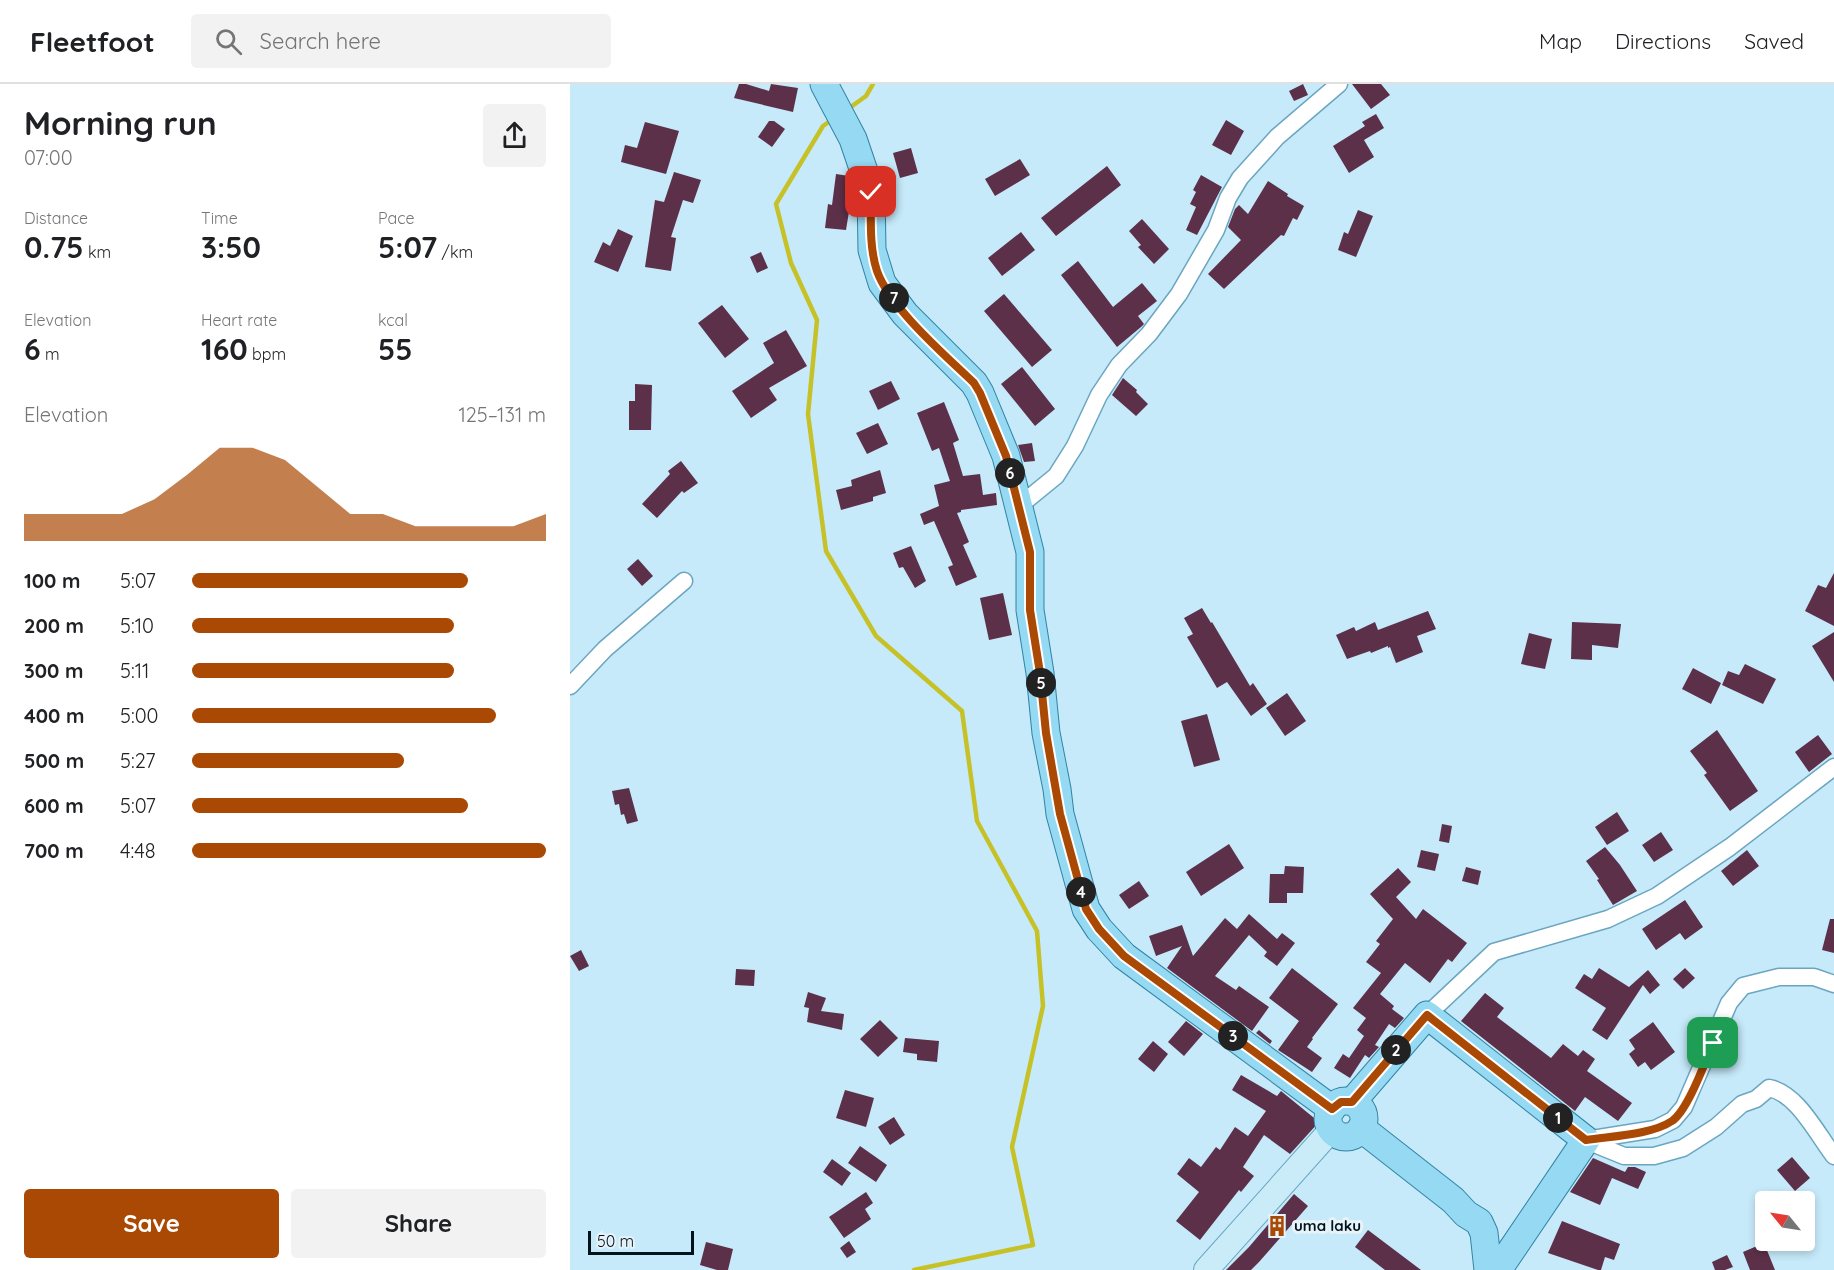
<!DOCTYPE html>
<html lang="en">
<head>
<meta charset="utf-8">
<style>
  body { margin:0; font-family:Quicksand,sans-serif; background:#f2f2f2; color:#202124; height:100vh; display:flex; flex-direction:column; font-size:22px; white-space:nowrap }
  * { box-sizing:border-box; margin:0 }
  p { font-size:20px; color:#757577 }
  .icon { flex:none; width:33px; height:33px; fill:none; stroke:currentColor; stroke-width:2; stroke-linecap:round; stroke-linejoin:round }
  .map { position:relative; flex:1; overflow:hidden }
  .side { display:flex; flex-direction:column; background:#fff; width:570px }
  .side>* { flex:none }
  .needle { width:39px; rotate:300deg }
  .buttons { position:absolute; left:1185px; top:1107px; display:grid; gap:12px }
  .buttons a { display:grid; place-items:center; width:60px; height:60px; border-radius:6px; background:#fff; box-shadow:0 3px 9px #0003; font-size:30px }
  .scale { position:absolute; left:18px; bottom:15px; width:106px; box-sizing:border-box; padding-left:6px; border:3px solid #00131d; border-top:0; font-size:16px; line-height:21px; white-space:nowrap; color:#00131d; -webkit-text-stroke:4px #e7f3f8; paint-order:stroke }
  .pin { position:absolute; display:grid; place-items:center; width:51px; height:51px; color:#fff; margin:-26px; border-radius:12px; box-shadow:0 3px 9px #0006 }
  .km { position:absolute; width:30px; height:30px; margin:-15px; border-radius:50%; background:#222; color:#fff; font-size:16px; line-height:30px; text-align:center }
  .round { display:grid; place-items:center; flex:none; width:63px; height:63px; border-radius:6px; background:#f2f2f2 }
  .summary { display:flex; align-items:center; justify-content:space-between; height:102px; padding:0 24px }
  h1 { font-size:33px; font-weight:800; line-height:45px }
  .stats { display:grid; grid-template-columns:repeat(3,1fr); gap:9px; height:102px; padding:6px 24px }
  .stats div { display:grid; align-content:center }
  .stats b { font-size:30px; font-weight:800 }
  .stats small { font-size:16px; font-weight:400 }
  .stats p { font-size:16px }
  .chart { height:168px; padding:12px 24px }
  .chart p { display:flex; justify-content:space-between }
  .chart svg { width:100%; height:108px; margin-top:6px; fill:#aa4903; opacity:.7 }
  .primary-button { display:flex; gap:12px; margin-top:auto; padding:12px 24px }
  .primary-button a { flex:1; height:69px; border-radius:6px; background:#aa4903; color:#fff; font-size:24px; font-weight:800; line-height:69px; text-align:center }
  .primary-button a+a { background:#f2f2f2; color:#202124 }
  ul { padding:0 24px; list-style:none; font-size:20px }
  li { display:grid; grid-template-columns:96px 72px 1fr; align-items:center; height:45px }
  li i { height:15px; border-radius:8px; background:#aa4903 }
  header { display:flex; align-items:center; gap:36px; box-sizing:border-box; height:84px; padding:0 30px; background:#fff; border-bottom:2px solid #e0e0e0 }
  header strong { font-size:28px }
  nav { display:flex; gap:33px; margin-inline-start:auto; font-size:21px }
  .search { width:420px; height:54px; background:#f2f2f2; display:flex; align-items:center; gap:15px; box-sizing:border-box; padding:0 21px; border-radius:6px; color:#757577; font-size:22px }
  main { display:flex; flex:1; min-height:0 }
  .map>svg:first-child { display:block }
  .lines { fill:none; stroke-linecap:round; stroke-linejoin:round }
  .stream { stroke:#c7c128; stroke-width:4.5 }
  .building { fill:#5d3049 }
  .street-casing { stroke:#6aa6c0; stroke-width:19 }
  .secondary-casing { stroke:#6aa6c0; stroke-width:26 }
  .primary-casing { stroke:#3383a3; stroke-width:29 }
  .street { stroke:#fff; stroke-width:16 }
  .secondary { stroke:#caecf9; stroke-width:24 }
  .primary { stroke:#95d9f3; stroke-width:27 }
  .route-casing { stroke:#fff; stroke-width:12 }
  .route { stroke:#aa4903; stroke-width:8 }
  .labels { text-anchor:middle; stroke-width:6; stroke-linejoin:round; paint-order:stroke }
  .poi-label { font-size:15px; font-weight:bold; fill:#00131d; stroke:#e7f3f8; text-anchor:start }
</style>
</head>
<body>
<header>
<strong>Fleetfoot</strong>
<div class="search"><svg class="icon" aria-label="search" viewBox="0 0 24 24"><circle cx="10" cy="10" r="6"/><path d="M15 15l6 6"/></svg>Search here</div>
<nav><a>Map</a><a>Directions</a><a>Saved</a></nav>
</header>
<main>
<section class="side">
<div class="summary"><div><h1>Morning run</h1><p>07:00</p></div><a class="round"><svg class="icon" aria-label="share" viewBox="0 0 24 24"><path d="M12 15V3M7 8l5-5 5 5M5 13v7h14v-7"/></svg></a></div>
<div class="stats">
<div><p>Distance</p><b>0.75<small> km</small></b></div>
<div><p>Time</p><b>3:50</b></div>
<div><p>Pace</p><b>5:07<small> /km</small></b></div>
</div>
<div class="stats">
<div><p>Elevation</p><b>6<small> m</small></b></div>
<div><p>Heart rate</p><b>160<small> bpm</small></b></div>
<div><p>kcal</p><b>55</b></div>
</div>
<div class="chart"><p><span>Elevation</span>125–131 m</p>
<svg viewBox="0 0 160 44" preserveAspectRatio="none"><path d="M0 44V33L10 33L20 33L30 33L40 27L50 17L60 6L70 6L80 11L90 22L100 33L110 33L120 38L130 38L140 38L150 38L160 33V44z"/></svg>
</div>
<ul>
<li><b>100 m</b>5:07<i style="width:78%"></i></li>
<li><b>200 m</b>5:10<i style="width:74%"></i></li>
<li><b>300 m</b>5:11<i style="width:74%"></i></li>
<li><b>400 m</b>5:00<i style="width:86%"></i></li>
<li><b>500 m</b>5:27<i style="width:60%"></i></li>
<li><b>600 m</b>5:07<i style="width:78%"></i></li>
<li><b>700 m</b>4:48<i style="width:100%"></i></li>
</ul>
<div class="primary-button"><a>Save</a><a>Share</a></div>
</section>
<div class="map">
<svg width="1264" height="1186" viewBox="0 0 1264 1186">
  <rect width="100%" height="100%" fill="#c6eafa"/>
  <g class="lines">
    <path class="stream" d="M278,25L296,12L303,0
      M263,35L253,42L206,120L221,179L247,236L238,330L256,467L306,552L392,627L407,737L467,847L473,922L442,1063L463,1161L344,1186"/>
  </g>
  <path class="building" d="M169,0H176L199,7L201,0L228,4L223,28L164,14Z
    M733,0L738,11L724,17L719,7Z
    M782,0H811L820,11L801,25Z
    M806,30L814,44L794,56L804,73L779,89L763,62L795,42L792,38Z
    M656,36L674,47L661,71L642,61Z
    M199,37H204L215,45L202,63L188,53Z
    M75,38L109,47L96,90L51,78L55,61L67,64Z
    M341,64L348,89L330,94L323,69Z
    M450,75L460,91L425,112L415,95Z
    M537,82L551,101L486,152L471,134Z
    M104,88L131,96L123,119L113,116L101,153L106,154L101,187L75,183L85,116L94,118Z
    M266,90L279,92L283,103L276,146L255,144L258,120L262,121Z
    M631,91L652,103L627,151L616,146L626,123L620,120L626,108L623,106Z
    M698,97L718,110L717,112L734,122L727,136L723,134L714,152L711,151L654,205L638,190L671,156L658,143L665,125L669,121L678,130Z
    M788,126L803,132L786,173L768,166L774,148L778,150Z
    M572,135L599,165L584,180L568,163L571,161L559,147Z
    M48,145L63,152L48,188L24,178L33,158L40,162Z
    M451,148L465,166L432,192L418,174Z
    M191,168L198,184L187,189L180,173Z
    M508,177L543,223L572,199L587,217L568,232L574,240L571,243L547,263L491,191Z
    M434,210L482,266L462,283L414,227Z
    M152,221L179,255L155,274L128,239Z
    M216,246L237,282L199,304L207,316L181,334L162,307L204,279L193,259Z
    M452,283L485,325L465,342L431,300Z
    M553,294L567,306L566,308L578,320L566,332L542,311Z
    M321,297L330,315L308,326L299,307Z
    M65,300L82,301L81,346H59V317H65Z
    M374,318L389,356L383,359L393,392L410,390L413,411L426,409L427,421L391,426V428L387,429L399,458L393,461L407,493L386,502L378,483L383,481L364,437L354,441L350,430L369,422L364,401L380,397L369,364L362,367L347,329Z
    M308,339L318,360L297,370L286,349Z
    M462,359L465,377L454,378L448,361Z
    M111,377L128,399L114,409L112,407L87,434L72,420L100,390L98,387Z
    M310,386L316,409L303,413V417L271,426L266,406L282,402L281,396Z
    M341,462L356,497L345,504L333,483L329,484L323,469Z
    M68,475L83,492L72,502L57,485Z
    M1264,489V542L1235,527L1248,501L1256,504Z
    M433,509L442,551L419,556L410,514Z
    M632,524L641,539L642,538L680,602L683,599L697,620L681,632L657,598L647,604L617,553L623,550L614,534Z
    M858,527L866,545L847,552L853,568L826,579L820,563L818,564V562L801,569L800,567L777,575L766,551L784,543L786,547L805,538L808,546Z
    M1002,538L1051,540L1048,564L1022,561V576L1001,575Z
    M1264,548V598L1242,562Z
    M959,549L982,555L975,585L951,580Z
    M1175,580L1206,595L1193,620L1152,601L1158,587L1169,591Z
    M1123,584L1151,599L1141,620L1112,605Z
    M717,609L736,637L715,652L696,624Z
    M637,630L650,676L624,683L611,637Z
    M1147,646L1188,707L1160,727L1134,691L1137,689L1120,667Z
    M1248,651L1262,670L1239,688L1225,668Z
    M59,704L68,737L57,740L54,730L51,731L49,720L45,721L42,707Z
    M1047,728L1059,747L1037,761L1025,743Z
    M872,740L882,742L879,759L869,757Z
    M1091,748L1103,766L1084,778L1072,761Z
    M659,760L674,784L631,812L616,788Z
    M1035,763L1050,781L1067,807L1043,821L1027,796L1029,795L1016,777Z
    M851,766L869,770L865,787L847,783Z
    M1177,766L1189,782L1163,802L1151,787Z
    M715,782L734,783L733,809H717V819H699L700,790H714Z
    M896,783L911,787L908,801L892,797Z
    M828,784L841,798L826,813L846,835L853,825L897,859L882,878L878,875L860,899L835,879L810,910L824,922L822,925L834,934L825,944L819,940L805,961L809,963L799,974L795,971L780,994L764,984L773,970L779,974L794,952L787,946L796,934L783,924L811,889L796,878L810,860L806,857L823,835L800,810Z
    M569,797L579,812L559,825L549,811Z
    M1115,816L1133,843L1115,856L1110,849L1086,866L1072,845Z
    M679,830L707,855L712,849L725,859L707,882L694,872L697,868L679,851L645,892L666,906L669,902L699,923L682,947L597,884L612,862L586,872L579,852L612,841L623,872L655,834L667,845Z
    M1260,835H1264V869L1252,866Z
    M11,866L19,882L9,887L0,872Z
    M722,884L768,920L742,954L743,955L737,963L752,974L742,988L708,966L729,937L699,914Z
    M1029,884L1059,903L1078,886L1090,901L1080,910L1073,901L1037,956L1022,946L1036,924L1005,904L1014,890L1022,895Z
    M1115,884L1125,894L1113,905L1103,895Z
    M166,885L185,886L184,902L165,901Z
    M238,908L256,914L251,927L274,930L272,946L237,938L239,924L234,923Z
    M915,909L934,924L927,933L981,974L993,960L1008,972L1013,966L1025,975L1017,987L1062,1019L1048,1037L1015,1013L1005,1027L891,937Z
    M310,936L328,954L308,973L290,955Z
    M616,937L633,950L614,972L598,958Z
    M1083,938L1105,968L1081,986L1075,978L1068,983L1059,970L1065,965L1059,956Z
    M689,946L702,957L700,960L686,949Z
    M335,954L369,957L367,978L347,976V970L333,968Z
    M583,957L598,970L584,988L568,975Z
    M671,991L707,1012L711,1007L749,1038L720,1070L694,1051L673,1083L684,1092L671,1108L669,1106L630,1156L606,1137L629,1108L607,1090L619,1074L631,1083L646,1063L650,1066L665,1043L678,1052L696,1027L662,1006Z
    M275,1006L304,1014L296,1043L266,1034Z
    M324,1033L335,1051L320,1061L308,1043Z
    M290,1062L317,1081L306,1098L278,1079Z
    M1222,1073L1240,1094L1225,1107L1207,1086Z
    M1023,1074L1055,1088L1058,1083H1065L1076,1088L1068,1105L1042,1094L1030,1121L1000,1108Z
    M262,1075L281,1089L272,1102L253,1088Z
    M296,1108L303,1119L295,1125L301,1135L274,1154L259,1133Z
    M724,1110L738,1122L689,1178L681,1186H656L679,1163Z
    M992,1137L1050,1160L1044,1176L1035,1173L1031,1186H1028L978,1169Z
    M798,1146L851,1186H815L785,1163Z
    M279,1157L286,1168L277,1174L270,1164Z
    M136,1158L163,1165L158,1186H147L130,1181Z
    M1194,1159L1205,1186H1180L1173,1168Z
    M1157,1171L1163,1183L1155,1186H1145L1142,1178Z"/>
  <g class="lines">
    <defs>
      <path id="street" d="M448,423L486,392L505,362L529,311L549,281L579,250L609,210L646,146L658,114L670,94L707,53L769,0
        M0,602L35,565L114,497
        M857,931L924,868L1038,835L1087,812L1160,763L1264,683
        M1016,1056L1085,1045L1103,1036L1114,1023L1159,919L1173,902L1209,893H1244L1264,900
        M1017,1057L1054,1072H1084L1113,1064L1146,1043L1172,1020L1186,1015L1199,1004C1227,1009 1247,1050 1264,1072"/>
      <path id="secondary" d="M636,1186L762,1045"/>
      <path id="primary" d="M254,0L283,55L301,108L302,166L312,199L335,230L404,299L410,309L436,372L460,468V526L470,589L476,649L487,705L490,730L516,825L529,845L554,872L762,1025
        M758 1035a18 18 0 1 1 36 0a18 18 0 1 1-36 0Z
        M782,1018L857,931L1016,1056L928,1186
        M791,1044L883,1116L896,1130L909,1138L914,1149L918,1186"/>
    </defs>
    <use href="#street" class="street-casing"/>
    <use href="#secondary" class="secondary-casing"/>
    <use href="#primary" class="primary-casing"/>
    <use href="#street" class="street"/>
    <use href="#secondary" class="secondary"/>
    <use href="#primary" class="primary"/>
  </g>
  <g class="lines">
    <defs>
      <path id="route" d="M301,108C301,134 299,163 307,187C320,224 376,272 404,299L410,309L436,372L460,468V526L470,589L476,649L490,730L516,825L529,845L554,872L762,1025L771,1018H782L857,931L1016,1056C1041,1052 1081,1051 1102,1037C1118,1026 1135,978 1143,959"/>
    </defs>
    <use href="#route" class="route-casing"/>
    <use href="#route" class="route"/>
  </g>
  <defs>
    <symbol id="building-bare" viewBox="-9 -9 18 18"><path d="M-4-6H4V6H1V3H-1V6H-4ZM-2.5-4.3h1.7v1.8h-1.7ZM.8-4.3h1.7v1.8H.8ZM-2.5-1h1.7V.8h-1.7ZM.8-1h1.7V.8H.8Z" fill="#aa4903" stroke="#e7f3f8" stroke-width="2.5" paint-order="stroke"/></symbol>
  </defs>
  <g fill-rule="evenodd">
    <use href="#building-bare" x="692" y="1127" width="30" height="30"/>
  </g>
  <g class="labels">
    <g class="poi-label">
      <text x="724" y="1147">uma laku</text>
    </g>
  </g>
</svg>
<div class="buttons">
<a><svg class="needle" viewBox="-14 -14 28 28"><path d="M0-13l5 13h-10z" fill="#e53935"/><path d="M0 13l5-13h-10z" fill="#757577"/></svg></a>
</div>
<div class="scale">50 m</div>
<div class="pin" style="left:1143px;top:959px;background:#1e9e55"><svg class="icon" aria-label="arrive" viewBox="0 0 24 24"><path d="M6 21V4h12l-3 4 3 4H6"/></svg></div>
<div class="pin" style="left:301px;top:108px;background:#d93025"><svg class="icon" aria-label="check" viewBox="0 0 24 24"><path d="M5 12l5 5 9-10"/></svg></div>
<b class="km" style="left:988px;top:1034px">1</b>
<b class="km" style="left:826px;top:966px">2</b>
<b class="km" style="left:663px;top:952px">3</b>
<b class="km" style="left:511px;top:808px">4</b>
<b class="km" style="left:471px;top:599px">5</b>
<b class="km" style="left:440px;top:389px">6</b>
<b class="km" style="left:324px;top:214px">7</b>
</div>
</main>
</body>
</html>
